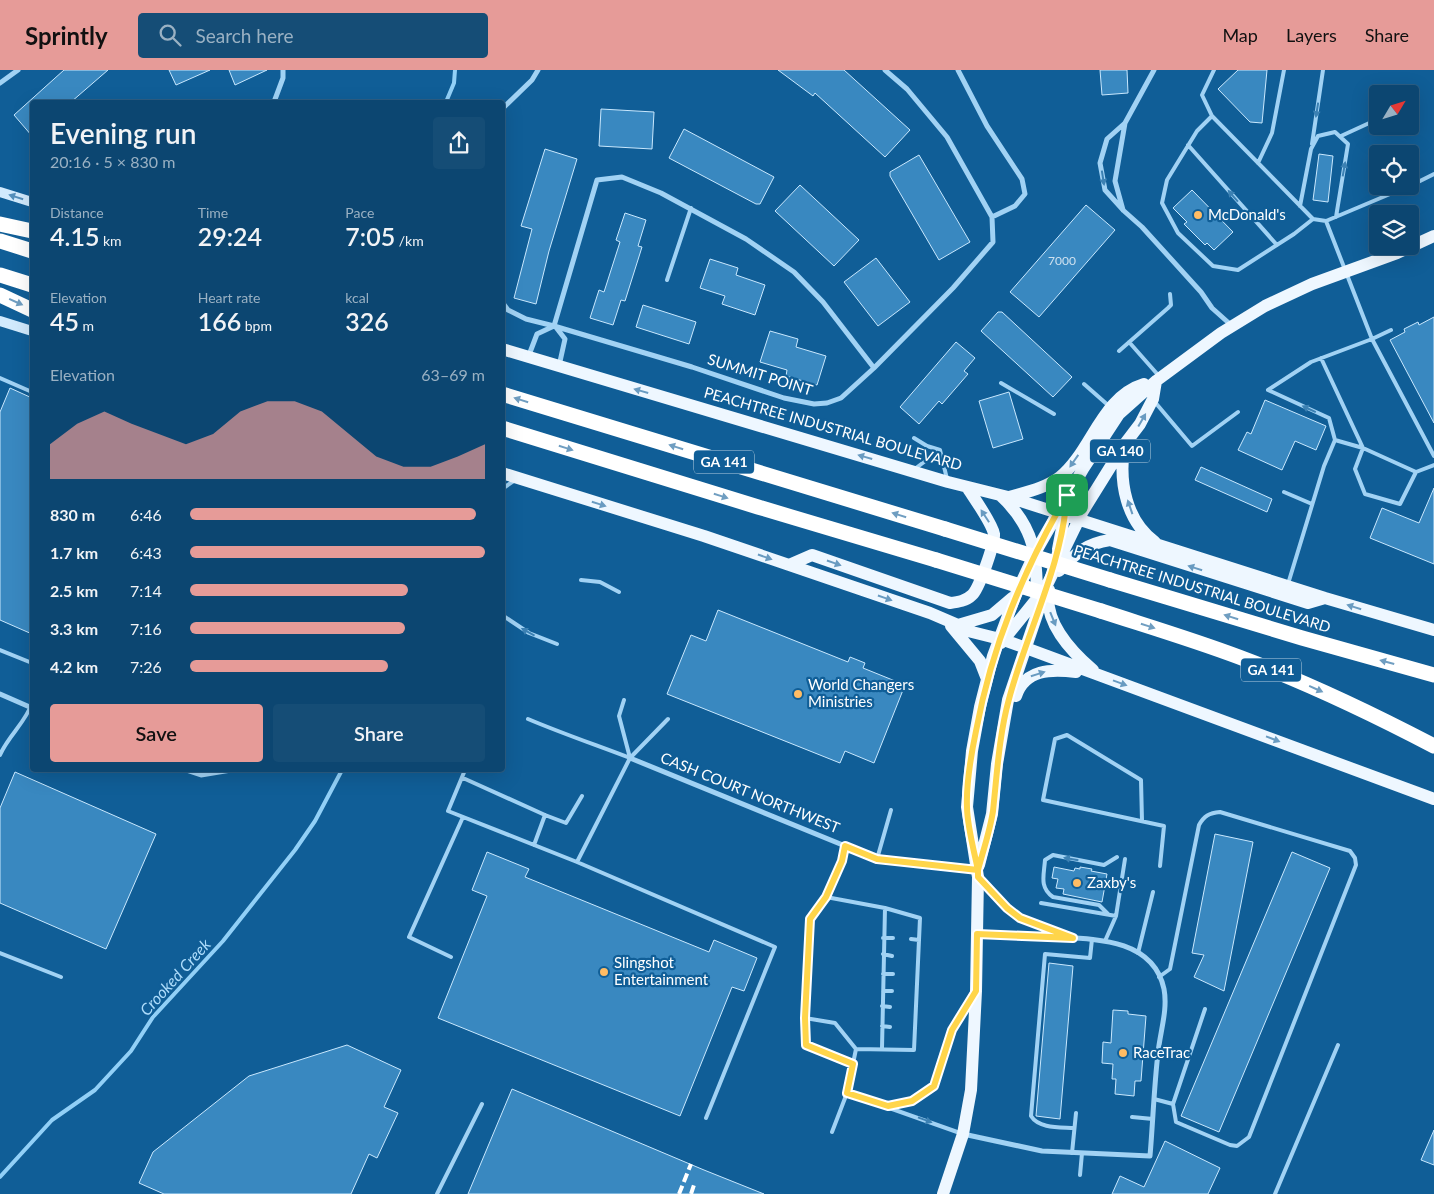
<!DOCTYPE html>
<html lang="en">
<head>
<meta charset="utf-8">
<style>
  body { margin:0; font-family:Lato,sans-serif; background:#154d76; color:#f1f3f6; height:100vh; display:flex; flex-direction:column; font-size:19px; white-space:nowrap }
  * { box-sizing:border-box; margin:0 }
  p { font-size:16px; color:#9ab1c3 }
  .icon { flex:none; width:28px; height:28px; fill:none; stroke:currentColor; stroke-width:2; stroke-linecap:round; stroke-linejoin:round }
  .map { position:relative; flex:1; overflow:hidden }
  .side { position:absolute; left:30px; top:30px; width:475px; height:672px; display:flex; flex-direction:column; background:#0c4671; border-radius:5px; box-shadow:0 5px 20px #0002,0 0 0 1px #2c5e84 }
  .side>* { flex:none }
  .needle { width:32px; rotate:52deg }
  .tools { position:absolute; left:1369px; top:15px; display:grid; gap:10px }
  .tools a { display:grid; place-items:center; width:50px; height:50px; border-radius:5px; background:#0c4671; box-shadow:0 5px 20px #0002,0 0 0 1px #2c5e84; font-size:25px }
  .pin { position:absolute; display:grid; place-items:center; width:42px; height:42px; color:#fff; margin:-21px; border-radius:10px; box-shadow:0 2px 8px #0006 }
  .round { display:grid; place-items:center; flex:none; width:52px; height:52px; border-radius:5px; background:#154d76 }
  .head { display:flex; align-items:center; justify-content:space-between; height:85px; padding:0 20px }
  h1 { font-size:28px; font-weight:600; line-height:38px }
  .metrics { display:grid; grid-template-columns:repeat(3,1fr); gap:8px; height:85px; padding:5px 20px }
  .metrics div { display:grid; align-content:center }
  .metrics b { font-size:25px; font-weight:600 }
  .metrics small { font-size:14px; font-weight:400 }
  .metrics p { font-size:14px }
  .chart { height:140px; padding:10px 20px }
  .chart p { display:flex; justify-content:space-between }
  .chart svg { width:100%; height:90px; margin-top:5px; fill:#e69b98; opacity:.7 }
  .button { display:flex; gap:10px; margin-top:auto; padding:10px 20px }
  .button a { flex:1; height:58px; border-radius:5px; background:#e69b98; color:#111; font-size:20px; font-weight:600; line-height:58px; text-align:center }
  .button a+a { background:#154d76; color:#f1f3f6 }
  ul { padding:0 20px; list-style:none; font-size:16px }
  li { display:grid; grid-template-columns:80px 60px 1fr; align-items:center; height:38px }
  li i { height:12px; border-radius:6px; background:#e69b98 }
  header { display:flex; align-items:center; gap:30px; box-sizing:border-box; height:70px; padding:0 25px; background:#e69b98; color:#111 }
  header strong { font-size:24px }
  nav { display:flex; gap:28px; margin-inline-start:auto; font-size:18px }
  .search { width:350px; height:45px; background:#154d76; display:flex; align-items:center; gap:12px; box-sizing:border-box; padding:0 18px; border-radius:5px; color:#9ab1c3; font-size:19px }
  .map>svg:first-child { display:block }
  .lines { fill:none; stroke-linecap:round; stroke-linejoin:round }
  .stream { stroke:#92d0f7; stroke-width:4 }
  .building { fill:#3988c0; stroke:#c9e8fe }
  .lane { stroke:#a1d2f4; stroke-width:4 }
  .street { stroke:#a1d2f4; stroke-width:5 }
  .secondary { stroke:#d1eafd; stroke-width:10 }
  .primary { stroke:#eef7ff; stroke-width:12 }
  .highway { stroke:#fff; stroke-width:15 }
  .rail { stroke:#fff; stroke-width:4; stroke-dasharray:9 4; stroke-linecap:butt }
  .highway-bridge { stroke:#fff; stroke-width:15 }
  .oneway { fill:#3c81b3 }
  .oneway2 { fill:#548fbb }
  .oneway3 { fill:#709ec1 }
  .oneway4 { fill:#699bc1 }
  .route-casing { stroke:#fff; stroke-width:10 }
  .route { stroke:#ffd54a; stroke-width:6 }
  .poi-dot { fill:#ffbc64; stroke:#105e97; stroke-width:2 }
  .labels { text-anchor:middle; stroke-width:4.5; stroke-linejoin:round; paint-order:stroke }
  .number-label { font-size:12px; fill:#cee1ef }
  .shield { fill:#105e97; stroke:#b7cfe0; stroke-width:1 }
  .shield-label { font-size:14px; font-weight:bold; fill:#fff }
  .poi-label { font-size:15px; fill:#fff; stroke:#105e97; text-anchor:start }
  .street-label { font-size:15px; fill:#fff; stroke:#105e97 }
  .water-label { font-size:16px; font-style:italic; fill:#addcfb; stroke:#105e97 }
</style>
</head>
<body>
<header>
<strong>Sprintly</strong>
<div class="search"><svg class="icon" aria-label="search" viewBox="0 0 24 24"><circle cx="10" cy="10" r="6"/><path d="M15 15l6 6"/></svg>Search here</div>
<nav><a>Map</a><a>Layers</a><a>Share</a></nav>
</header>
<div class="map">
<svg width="1434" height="1124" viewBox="0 0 1434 1124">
  <rect width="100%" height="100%" fill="#105e97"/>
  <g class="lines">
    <path class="stream" d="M446,32L454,13L455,0
      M0,1107L52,1050L95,1020L131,981L153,947L223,871L295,780L315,751L342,700"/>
  </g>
  <path class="building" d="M64,0H108L71,32H32V66L14,45Z
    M169,0H210L176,15Z
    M229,0H267L235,15Z
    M778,0H844L910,60L885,87L815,23L813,26Z
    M1100,0H1127L1128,23L1102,25Z
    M1238,0H1267L1262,53L1250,52L1218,19Z
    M601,39L654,42L652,79L599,76Z
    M684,59L774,107L760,134H756L669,88Z
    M545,79L577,89L549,181L536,234L514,228L532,159L521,156Z
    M1319,84L1333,86L1328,132L1313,130Z
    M919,85L970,172L939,190L890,106V102Z
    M800,115L859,170L834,196L775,141Z
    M1192,120L1233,162L1214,180L1207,173L1205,175L1184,154L1187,152L1173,138Z
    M1086,135L1115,160L1039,247L1010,222Z
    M625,143L646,150L638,176L642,177L625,231L621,230L613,255L590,248L599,220L604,222L620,172L616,170Z
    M876,188L910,232L878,256L844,212Z
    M710,189L738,198L736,205L765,215L755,245L722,234L725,226L700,218Z
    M643,235L696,252L689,274L636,257Z
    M998,242H1002L1072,307L1053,327L981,261Z
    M1434,247V353L1390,270L1405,262L1404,259L1418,252L1419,255Z
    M770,261L798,269L796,277L826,286L817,315L786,306L787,300L760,292Z
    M956,272L975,288L964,301L968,304L942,334L939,331L919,354L900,337Z
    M10,318L32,328V564L0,550V342Z
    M1009,322L1023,369L993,378L979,331Z
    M1265,330L1326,356L1316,380L1295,371L1282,400L1238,380L1247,362L1251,364Z
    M1201,397L1272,429L1267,442L1195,410Z
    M1434,418V494L1370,468L1382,438L1419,453Z
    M718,540L848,592L850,587L865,593L863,598L905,615L874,693L845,681L840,693L667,624L691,565L706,571Z
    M15,702L156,764L106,879L0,833V738Z
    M1215,764L1253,772L1224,921L1194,907L1204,885L1192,883Z
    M487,782L529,799L525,807L709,882L714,870L757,888L744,921L732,917L680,1046L438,948L487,826L472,820Z
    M1292,782L1330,798L1219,1062L1181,1046Z
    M1054,797L1074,801L1075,798L1080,799V797L1092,799L1091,801L1107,804L1102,832L1063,824L1064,819L1056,818L1058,809L1052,808Z
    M1049,893L1073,896L1060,1049L1036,1046Z
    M1113,940L1128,941V944L1146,946L1141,1011H1135L1134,1026L1115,1024L1116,1009H1112L1113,994L1102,993L1103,972L1111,973Z
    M347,975L401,1000L384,1037L398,1043L377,1088L369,1084L351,1124H164L139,1113L153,1082L249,1006Z
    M512,1019L704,1100L764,1124H468Z
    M1434,1060V1095L1421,1090Z
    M1165,1071L1220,1098L1208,1124H1112L1120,1106L1144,1117Z"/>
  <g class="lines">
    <path class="lane" d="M1212,46L1202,25L1214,0
      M1341,66L1378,49
      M1312,74L1323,0
      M1188,75L1277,175
      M1258,93L1272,63L1284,0
      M1410,116L1434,104
      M1300,136L1311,79L1318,66L1335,62L1348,74L1336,147
      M1313,149L1294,164L1238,200L1213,196L1178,163L1162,133L1167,110L1197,61L1212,46L1313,149L1326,151L1372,269L1434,386
      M1326,151L1409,116
      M667,210L691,138
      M1129,272L1159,306
      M1119,281L1168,238L1171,235L1170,224
      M1321,288L1363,378L1355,399L1365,424L1400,434L1416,402
      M0,308L32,322
      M1001,313L1054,344
      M1084,314L1109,336
      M1268,320L1329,348L1335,370L1324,396L1288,514
      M1268,320L1311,292L1372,269L1391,260
      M1154,331L1192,376L1238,342
      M914,368L927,376L940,380
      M1335,370L1363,378L1416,402L1434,395
      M940,380L947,409
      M916,398L940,380
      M502,419L515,410
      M1284,422L1312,434
      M581,510L600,512L619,522
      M502,545L529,563L557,574
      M0,580L32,593
      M624,630L619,646L630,688
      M528,649C561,663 596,675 630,688
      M0,685C8,666 26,652 32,633
      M465,700L448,741L577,792L775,877L706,1048
      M463,708L545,745L566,753L582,726
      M1142,751L1141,710L1067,665L1055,669L1043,730L1164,756L1160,796
      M534,775L545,745
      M877,789L891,740
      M577,792L630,688L668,649
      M981,811L1007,838L1020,848L1069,866
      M826,827L810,849L805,948L835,953L856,979
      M1041,833L1116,846L1125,789
      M1108,844L1099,835L1053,827C1039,817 1044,805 1045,790L1053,785L1104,795L1117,787
      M883,868H893
      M911,869L919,870
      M1105,871L1116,846
      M0,883L61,907
      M1138,883L1153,822
      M883,884L892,886
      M451,887L409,867L463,747
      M883,904H893
      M1159,907L1170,899L1199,755C1204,746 1209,743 1220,742L1350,781L1355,788L1356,795L1249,1067L1237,1076L1230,1075L1176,1052L1173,1034
      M883,921H892
      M882,936L890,937
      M805,948L806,975L853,994
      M882,956L890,957
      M882,978L885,838
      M847,1023L960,1063
      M1154,1029L1173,1034L1205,939
      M888,1036L912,1031L934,1016L952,961L971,930
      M1132,1047L1153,1049
      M1074,1058C1061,1057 1039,1059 1031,1046L1045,884L1090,888L1092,869
      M832,1062L847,1023L856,979L914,980L920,848L885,838L826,827L842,791L845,776
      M1072,1083L1076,1043
      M1080,1105L1082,1083
      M437,1124L482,1034
      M1275,1124L1338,975"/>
    <path class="street" d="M958,0L987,56L1022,109L1025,124L1015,136L992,147
      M0,13L18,0
      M274,32L283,8V0
      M502,39L532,10L538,0
      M1125,53L1107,69L1100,93L1105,120L1124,141L1142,157L1201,222L1212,238L1231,255
      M1123,140L1115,111L1125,53L1154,0
      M502,232L508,240L526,249L554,256L692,297L784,328L814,334L827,333L841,328L874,298L953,218L993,172L992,147L947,67L907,19L885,0
      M554,256L597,110L622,107L661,123L746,169L794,202L823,232L874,298
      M555,256L565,269L559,296
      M529,285L537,264L554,256
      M0,624L32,638
      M630,688L877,789L977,800
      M186,700L201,705L231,700
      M963,1064L1042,1081L1150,1086C1153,1051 1154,1017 1158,983C1160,962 1168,940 1164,919C1153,868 1094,869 1053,867C1028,865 1002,864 977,864"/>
    <path class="secondary" d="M0,122L32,132
      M0,251L32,261"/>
    <path class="primary" d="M502,279L948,412L1008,427L1325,528L1434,560
      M1124,379C1119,412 1126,451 1155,472
      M502,403L704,466L930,543L958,555L964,560L1004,570L1434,729
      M1002,427C1035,458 1037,486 1037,529
      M1009,427C1026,422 1046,418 1060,407C1092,381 1101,327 1144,314
      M1058,479L1066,437
      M789,495L812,485L950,533C958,532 966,531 972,525C979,519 995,473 994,464C992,453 974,428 967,417
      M1059,501C1076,483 1085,474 1110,470L1308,533L1325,528
      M1049,520C1043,552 1071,581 1093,600
      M958,555L992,545L1012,528
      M951,556L980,591L987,609
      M1001,573L1039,526
      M1016,626C1025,599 1051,599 1076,602
      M979,795L992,744L997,694L1008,630L1047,515L1083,441L1124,375L1140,354L1153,329L1156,311
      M943,1124L963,1064L971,1020L976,921L978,807L967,737L972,681L980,637L993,586L1016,524L1035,483L1083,399L1119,344L1156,311L1221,263L1265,236L1312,214L1397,183L1434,166"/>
    <path class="highway" d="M0,154L32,161
      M0,171L32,181
      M0,205L32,215
      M0,225L32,240
      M502,324L945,459
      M502,358L758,437L936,490
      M1110,510L1302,568L1434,605
      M1101,541C1147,556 1194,570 1239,587C1306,612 1371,643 1434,676"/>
    <path class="rail" d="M679,1124L691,1094
      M691,1124L694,1115"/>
    <path class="highway-bridge" d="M945,459L1110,510
      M936,490L1101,541"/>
  </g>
  <defs><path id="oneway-solid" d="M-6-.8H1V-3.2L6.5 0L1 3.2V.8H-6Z" transform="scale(1.25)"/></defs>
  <g class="oneway">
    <use href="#oneway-solid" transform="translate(1317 40) rotate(99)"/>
    <use href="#oneway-solid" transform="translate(1344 99) rotate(-80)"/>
    <use href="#oneway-solid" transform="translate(1103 108) rotate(81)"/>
    <use href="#oneway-solid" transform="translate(1233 126) rotate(-131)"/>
    <use href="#oneway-solid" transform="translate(1309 339) rotate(-155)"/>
    <use href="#oneway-solid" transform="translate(528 562) rotate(-151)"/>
    <use href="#oneway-solid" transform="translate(1071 789) rotate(-170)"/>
    <use href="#oneway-solid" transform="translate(925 1050) rotate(20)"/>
  </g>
  <use class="oneway2" href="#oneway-solid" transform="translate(16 127) rotate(-163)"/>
  <g class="oneway3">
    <use href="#oneway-solid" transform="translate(16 232) rotate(24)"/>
    <use href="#oneway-solid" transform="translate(521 330) rotate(-163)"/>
    <use href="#oneway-solid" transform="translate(676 377) rotate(-163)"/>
    <use href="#oneway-solid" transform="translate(566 378) rotate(17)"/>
    <use href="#oneway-solid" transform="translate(721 426) rotate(17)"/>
    <use href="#oneway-solid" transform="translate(899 445) rotate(-163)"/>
    <use href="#oneway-solid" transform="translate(1231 547) rotate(-163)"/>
    <use href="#oneway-solid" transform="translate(1148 556) rotate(18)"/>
    <use href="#oneway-solid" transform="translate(1387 592) rotate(-165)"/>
    <use href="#oneway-solid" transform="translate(1316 619) rotate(24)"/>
  </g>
  <g class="oneway4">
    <use href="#oneway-solid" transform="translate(641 321) rotate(-164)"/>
    <use href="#oneway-solid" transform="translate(1142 350) rotate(-60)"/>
    <use href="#oneway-solid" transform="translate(865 387) rotate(-164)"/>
    <use href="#oneway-solid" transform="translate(1074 391) rotate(125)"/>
    <use href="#oneway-solid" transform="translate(599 434) rotate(17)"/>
    <use href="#oneway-solid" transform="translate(1130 437) rotate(-109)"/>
    <use href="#oneway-solid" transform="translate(985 446) rotate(-123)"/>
    <use href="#oneway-solid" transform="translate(765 487) rotate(19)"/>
    <use href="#oneway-solid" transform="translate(834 493) rotate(19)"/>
    <use href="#oneway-solid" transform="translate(1195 498) rotate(-162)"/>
    <use href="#oneway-solid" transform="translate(885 528) rotate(19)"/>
    <use href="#oneway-solid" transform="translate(1354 537) rotate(-163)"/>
    <use href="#oneway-solid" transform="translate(1053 549) rotate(68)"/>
    <use href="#oneway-solid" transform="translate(1038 604) rotate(-17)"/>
    <use href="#oneway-solid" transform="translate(1120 613) rotate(20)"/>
    <use href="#oneway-solid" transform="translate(1273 669) rotate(21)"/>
  </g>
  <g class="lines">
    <defs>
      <path id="route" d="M1067,425C1062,497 1027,561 1009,629C999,665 997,704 993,741C990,761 983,781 978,800L877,789L845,776L842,791L826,827L810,849L805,948L806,975L853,994L847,1023L888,1036L912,1031L934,1016L952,960L976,921L977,864L1073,868L1020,848L1007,838L978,807V800C974,781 967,755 967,737C966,712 971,685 976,661C992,575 1023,501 1067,425"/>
    </defs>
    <use href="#route" class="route-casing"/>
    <use href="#route" class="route"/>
  </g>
  <g class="poi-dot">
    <circle cx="1198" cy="145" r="5"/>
    <circle cx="798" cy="624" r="5"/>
    <circle cx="1077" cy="813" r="5"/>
    <circle cx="604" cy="902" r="5"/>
    <circle cx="1123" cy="983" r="5"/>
  </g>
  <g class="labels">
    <g class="number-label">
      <text x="1062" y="195">7000</text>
    </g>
    <g class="shield">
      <rect x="1090" y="369.5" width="60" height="23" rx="4"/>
      <rect x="694" y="380.5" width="60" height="23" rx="4"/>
      <rect x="1241" y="588.5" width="60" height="23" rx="4"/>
    </g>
    <g class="shield-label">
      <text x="1120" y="386">GA 140</text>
      <text x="724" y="397">GA 141</text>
      <text x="1271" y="605">GA 141</text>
    </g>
    <g class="poi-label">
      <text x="1208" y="150">McDonald's</text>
      <text x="808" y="620">World Changers<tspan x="808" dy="17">Ministries</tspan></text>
      <text x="1087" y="818">Zaxby's</text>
      <text x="614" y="898">Slingshot<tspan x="614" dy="17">Entertainment</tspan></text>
      <text x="1133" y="988">RaceTrac</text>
    </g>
    <g class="street-label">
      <text transform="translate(760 305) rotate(17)" y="5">SUMMIT POINT</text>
      <text transform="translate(833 359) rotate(16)" y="5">PEACHTREE INDUSTRIAL BOULEVARD</text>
      <text transform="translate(1202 519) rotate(17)" y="5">PEACHTREE INDUSTRIAL BOULEVARD</text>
      <text transform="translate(750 723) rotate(22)" y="5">CASH COURT NORTHWEST</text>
    </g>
    <g class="water-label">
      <text transform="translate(175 907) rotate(-48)" y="6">Crooked Creek</text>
    </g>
  </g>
</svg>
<div class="tools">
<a><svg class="needle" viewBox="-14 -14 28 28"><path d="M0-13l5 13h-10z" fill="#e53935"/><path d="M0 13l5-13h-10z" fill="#9ab1c3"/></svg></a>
<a><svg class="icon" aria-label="locate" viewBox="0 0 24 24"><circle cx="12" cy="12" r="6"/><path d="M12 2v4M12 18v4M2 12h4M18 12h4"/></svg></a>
<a><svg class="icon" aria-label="layers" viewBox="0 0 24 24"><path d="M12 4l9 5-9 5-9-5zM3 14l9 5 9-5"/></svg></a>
</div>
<div class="pin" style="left:1067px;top:425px;background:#1e9e55"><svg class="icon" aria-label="arrive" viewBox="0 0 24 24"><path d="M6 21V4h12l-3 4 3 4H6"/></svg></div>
<section class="side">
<div class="head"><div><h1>Evening run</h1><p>20:16 · 5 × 830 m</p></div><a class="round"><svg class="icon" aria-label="share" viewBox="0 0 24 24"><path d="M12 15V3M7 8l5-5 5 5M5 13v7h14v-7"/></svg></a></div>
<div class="metrics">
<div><p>Distance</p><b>4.15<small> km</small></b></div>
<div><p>Time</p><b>29:24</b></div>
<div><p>Pace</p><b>7:05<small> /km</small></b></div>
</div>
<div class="metrics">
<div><p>Elevation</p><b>45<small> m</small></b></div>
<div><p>Heart rate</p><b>166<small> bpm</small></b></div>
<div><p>kcal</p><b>326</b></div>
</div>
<div class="chart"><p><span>Elevation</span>63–69 m</p>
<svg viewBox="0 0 160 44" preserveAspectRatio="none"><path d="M0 44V27L10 17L20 11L30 17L40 22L50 27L60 22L70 11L80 6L90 6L100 11L110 22L120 33L130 38L140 38L150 33L160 27V44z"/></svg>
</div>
<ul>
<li><b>830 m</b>6:46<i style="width:97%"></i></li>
<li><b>1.7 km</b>6:43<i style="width:100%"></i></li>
<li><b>2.5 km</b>7:14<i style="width:74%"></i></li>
<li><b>3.3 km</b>7:16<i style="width:73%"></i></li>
<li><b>4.2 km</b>7:26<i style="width:67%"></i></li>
</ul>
<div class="button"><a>Save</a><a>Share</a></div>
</section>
</div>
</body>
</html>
